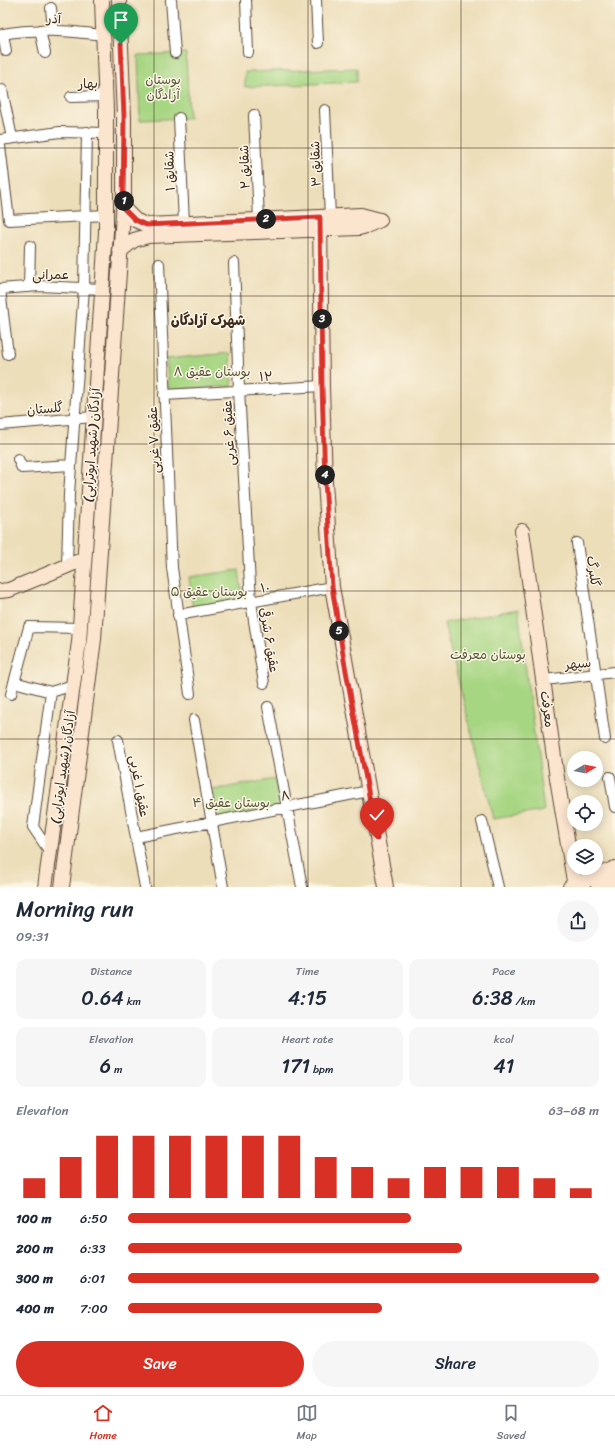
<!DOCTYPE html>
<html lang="en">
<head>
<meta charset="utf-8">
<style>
  body { margin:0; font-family:Sriracha,"Playpen Sans Arabic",sans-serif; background:#f6f6f7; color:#1f2937; height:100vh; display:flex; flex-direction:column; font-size:15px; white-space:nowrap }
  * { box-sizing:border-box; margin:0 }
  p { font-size:13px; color:#747a83 }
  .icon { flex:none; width:22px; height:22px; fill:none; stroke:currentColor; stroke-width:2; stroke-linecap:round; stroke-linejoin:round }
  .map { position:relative; height:887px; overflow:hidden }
  .details { display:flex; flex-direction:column; background:#fff; flex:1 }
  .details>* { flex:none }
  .needle { width:26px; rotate:80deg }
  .buttons { position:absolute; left:567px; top:751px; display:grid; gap:8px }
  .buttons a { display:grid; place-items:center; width:36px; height:36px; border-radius:50%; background:#fff; box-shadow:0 2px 10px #0003; font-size:20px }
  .pin { position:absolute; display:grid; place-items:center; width:34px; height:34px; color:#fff; margin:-41px -17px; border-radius:50% 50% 50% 0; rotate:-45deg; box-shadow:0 0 4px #0007 }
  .pin .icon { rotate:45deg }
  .km { position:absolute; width:20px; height:20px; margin:-10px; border-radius:50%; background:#222; color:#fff; font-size:11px; line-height:20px; text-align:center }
  .round { display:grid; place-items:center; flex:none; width:42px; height:42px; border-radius:21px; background:#f6f6f7 }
  .overview { display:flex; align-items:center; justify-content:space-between; height:68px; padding:0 16px }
  h1 { font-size:22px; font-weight:600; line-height:30px }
  .figures { display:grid; grid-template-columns:repeat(3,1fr); gap:6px; height:68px; padding:4px 16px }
  .figures div { display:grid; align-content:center; border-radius:10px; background:#f6f6f7; text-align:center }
  .figures b { font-size:20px; font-weight:600 }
  .figures small { font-size:11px; font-weight:400 }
  .figures p { font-size:11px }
  .chart { height:112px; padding:8px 16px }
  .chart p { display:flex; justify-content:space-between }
  .chart svg { width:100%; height:72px; margin-top:4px; stroke:#d93025; stroke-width:6 }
  .primary-button { display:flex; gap:8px; margin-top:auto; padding:8px 16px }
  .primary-button a { flex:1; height:46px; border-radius:24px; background:#d93025; color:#fff; font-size:16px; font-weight:600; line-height:46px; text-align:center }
  .primary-button a+a { background:#f6f6f7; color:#1f2937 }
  ul { padding:0 16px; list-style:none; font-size:13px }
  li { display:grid; grid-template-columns:64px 48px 1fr; align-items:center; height:30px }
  li i { height:10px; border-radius:5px; background:#d93025 }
  .menu { display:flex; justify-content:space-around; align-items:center; height:56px; border-top:1px solid #e0e1e3; background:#fff; font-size:11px; color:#747a83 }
  .menu a { display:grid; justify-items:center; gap:2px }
  .menu .active { color:#d93025 }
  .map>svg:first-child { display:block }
  .green { fill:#a7d683; stroke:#718050 }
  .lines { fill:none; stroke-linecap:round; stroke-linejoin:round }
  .street-casing { stroke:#564535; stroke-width:12 }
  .secondary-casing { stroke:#564535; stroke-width:16 }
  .street { stroke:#fff; stroke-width:10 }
  .secondary { stroke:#fce5cf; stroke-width:14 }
  .route-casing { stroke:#fff; stroke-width:8 }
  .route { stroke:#d93025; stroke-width:5 }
  .grid { fill:none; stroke:#3b2a1e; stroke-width:1; stroke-opacity:0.55 }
  .labels { text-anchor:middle; stroke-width:3; stroke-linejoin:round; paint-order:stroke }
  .street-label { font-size:13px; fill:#3b2a1e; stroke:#fcf5e5 }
  .park-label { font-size:13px; fill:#565537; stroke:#fcf5e5 }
  .neighbourhood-label { font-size:14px; font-weight:bold; fill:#3b2a1e; stroke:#fcf5e5 }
</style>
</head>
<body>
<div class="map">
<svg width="615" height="887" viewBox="0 0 615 887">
  <rect width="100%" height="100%" fill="#fcf5e5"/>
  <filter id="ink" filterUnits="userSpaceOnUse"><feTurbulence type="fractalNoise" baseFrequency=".025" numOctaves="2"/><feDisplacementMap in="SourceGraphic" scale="8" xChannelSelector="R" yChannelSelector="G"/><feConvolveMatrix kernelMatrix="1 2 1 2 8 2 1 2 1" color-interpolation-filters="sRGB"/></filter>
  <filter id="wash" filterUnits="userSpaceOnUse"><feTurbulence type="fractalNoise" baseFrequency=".012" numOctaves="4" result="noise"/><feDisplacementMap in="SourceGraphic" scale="16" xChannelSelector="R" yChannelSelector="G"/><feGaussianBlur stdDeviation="0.9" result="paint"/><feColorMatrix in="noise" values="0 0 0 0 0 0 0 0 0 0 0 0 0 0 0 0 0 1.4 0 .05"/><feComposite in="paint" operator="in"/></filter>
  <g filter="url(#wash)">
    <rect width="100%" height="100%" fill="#eddeba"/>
    <path class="green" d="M186,53L189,118L140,120L138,55Z
      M357,68V82L245,87V72Z
      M230,353L232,386L169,390L166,359Z
      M239,570L243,602L193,610L189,577Z
      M518,609L544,811L493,819L444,623Z
      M275,779L280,806L217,819L212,790Z"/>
  </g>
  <g filter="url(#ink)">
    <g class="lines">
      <defs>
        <path id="street" d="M171,0L175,53
          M246,0L248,52
          M316,0L318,43
          M51,8L53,30
          M40,30L45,53
          M6,51L3,34C38,28 68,31 103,35
          M2,90L12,138
          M71,97L106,96
          M325,110L330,216
          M254,115L259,219
          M179,118L184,223
          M0,140L60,132L106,133
          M0,146L9,220L106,215
          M234,263L239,390L251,602L264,683
          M159,264L172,568L190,694
          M29,287L30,246
          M8,354L0,289L39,286L102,289
          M164,395L322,386
          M0,425L93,417
          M18,459L22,468L71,465
          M577,543L605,739
          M67,566L69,494L84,288L87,132
          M178,615L332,587
          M544,680L615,672
          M14,682L51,692
          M51,692L73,685
          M11,694L29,627L80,628
          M268,707L302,887
          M194,720L223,887
          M118,740L145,887
          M610,777L615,807
          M482,821L498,887
          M136,837L369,791
          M50,852L33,827L51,692"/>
        <path id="secondary" d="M123,208L135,220L146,225L361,215L380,220
          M320,217L322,386L325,482L332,587L386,887
          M120,251L134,240L148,236L359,228L366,226L380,220
          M522,531L557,778L575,887
          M0,591L9,590L84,559
          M45,887L79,642L106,232V110L102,0
          M62,887L94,639L124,199V117L119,0
          M570,887L615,868
          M598,887L615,880"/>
      </defs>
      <use href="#street" class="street-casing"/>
      <use href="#secondary" class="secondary-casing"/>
      <use href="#street" class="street"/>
      <use href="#secondary" class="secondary"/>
    </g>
  </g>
  <g class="lines" filter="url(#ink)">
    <defs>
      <path id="route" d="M121,44L124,117L123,208L135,220L146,225L320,217L322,386L325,482L332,587L344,660L377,839"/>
    </defs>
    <use href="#route" class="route-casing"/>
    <use href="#route" class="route"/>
  </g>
  <path class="grid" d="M154,0V887M308,0V887M461,0V887M0,148H615M0,296H615M0,444H615M0,591H615M0,739H615"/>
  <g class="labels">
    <g class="street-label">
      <text transform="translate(54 18) rotate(2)" y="5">آذر</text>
      <text transform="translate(88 83) rotate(-2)" y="5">بهار</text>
      <text transform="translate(315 164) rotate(-92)" y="5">شقایق ۳</text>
      <text transform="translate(244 167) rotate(-92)" y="5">شقایق ۲</text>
      <text transform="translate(169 171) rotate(-92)" y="5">شقایق ۱</text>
      <text x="51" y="279">عمرانی</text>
      <text transform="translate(266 376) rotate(-3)" y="5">۱۲</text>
      <text transform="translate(45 408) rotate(-5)" y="5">گلستان</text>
      <text transform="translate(228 433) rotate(-93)" y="5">عقیق ۶ غربی</text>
      <text transform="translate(153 440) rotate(-92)" y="5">عقیق ۷ غربی</text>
      <text transform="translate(91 445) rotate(-86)" y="5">آزادگان (شهید ابوترابی)</text>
      <text transform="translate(594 571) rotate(82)" y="5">گلبرگ</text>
      <text transform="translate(265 587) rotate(-11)" y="5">۱۰</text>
      <text transform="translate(270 640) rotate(81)" y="5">عقیق ۶ شرقی</text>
      <text transform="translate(578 663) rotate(-6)" y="5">سپهر</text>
      <text transform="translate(548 709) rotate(82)" y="5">معرفت</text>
      <text transform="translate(62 767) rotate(-82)" y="5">آزادگان (شهید ابوترابی)</text>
      <text transform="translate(140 786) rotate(80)" y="5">عقیق ۱ غربی</text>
      <text transform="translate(285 795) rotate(-11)" y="5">۸</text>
    </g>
    <g class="park-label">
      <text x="163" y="84">بوستان<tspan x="163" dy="15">آزادگان</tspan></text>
      <text x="212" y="376">بوستان عقیق ۸</text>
      <text x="209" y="596">بوستان عقیق ۵</text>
      <text x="488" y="659">بوستان معرفت</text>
      <text x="231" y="807">بوستان عقیق ۴</text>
    </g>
    <g class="neighbourhood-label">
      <text x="208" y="325">شهرک آزادگان</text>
    </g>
  </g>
</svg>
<div class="buttons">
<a><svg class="needle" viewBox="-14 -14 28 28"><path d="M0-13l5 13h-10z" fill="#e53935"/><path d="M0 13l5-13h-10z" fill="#747a83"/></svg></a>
<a><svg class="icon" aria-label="locate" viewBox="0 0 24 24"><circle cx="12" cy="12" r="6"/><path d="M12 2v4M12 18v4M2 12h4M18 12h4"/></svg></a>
<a><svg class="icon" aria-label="layers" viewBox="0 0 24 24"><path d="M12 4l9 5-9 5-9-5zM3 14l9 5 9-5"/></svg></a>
</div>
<div class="pin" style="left:121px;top:44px;background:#1e9e55"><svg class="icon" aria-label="arrive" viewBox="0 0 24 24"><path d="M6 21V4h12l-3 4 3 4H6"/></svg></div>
<div class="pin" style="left:377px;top:839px;background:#d93025"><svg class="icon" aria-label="check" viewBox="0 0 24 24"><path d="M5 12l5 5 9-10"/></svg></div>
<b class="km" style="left:124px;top:201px">1</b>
<b class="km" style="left:266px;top:219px">2</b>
<b class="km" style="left:322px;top:319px">3</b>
<b class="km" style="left:325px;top:475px">4</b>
<b class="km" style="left:339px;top:631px">5</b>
</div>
<section class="details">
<div class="overview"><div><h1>Morning run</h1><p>09:31</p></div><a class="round"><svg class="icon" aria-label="share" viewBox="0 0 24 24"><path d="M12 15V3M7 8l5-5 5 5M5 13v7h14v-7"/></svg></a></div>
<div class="figures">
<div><p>Distance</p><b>0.64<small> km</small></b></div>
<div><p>Time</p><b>4:15</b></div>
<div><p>Pace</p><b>6:38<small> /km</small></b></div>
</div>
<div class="figures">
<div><p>Elevation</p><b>6<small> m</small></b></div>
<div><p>Heart rate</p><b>171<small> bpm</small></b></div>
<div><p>kcal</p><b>41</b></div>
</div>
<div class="chart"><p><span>Elevation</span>63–68 m</p>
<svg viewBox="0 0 160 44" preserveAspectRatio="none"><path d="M5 44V32M15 44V19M25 44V6M35 44V6M45 44V6M55 44V6M65 44V6M75 44V6M85 44V19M95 44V25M105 44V32M115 44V25M125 44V25M135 44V25M145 44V32M155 44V38"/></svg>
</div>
<ul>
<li><b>100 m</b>6:50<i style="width:60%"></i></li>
<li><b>200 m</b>6:33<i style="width:71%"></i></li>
<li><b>300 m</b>6:01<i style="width:100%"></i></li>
<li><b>400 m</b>7:00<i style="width:54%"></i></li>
</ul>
<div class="primary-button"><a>Save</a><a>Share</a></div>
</section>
<nav class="menu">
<a class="active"><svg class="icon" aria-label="home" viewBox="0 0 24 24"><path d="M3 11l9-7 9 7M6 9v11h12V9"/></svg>Home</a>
<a><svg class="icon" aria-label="map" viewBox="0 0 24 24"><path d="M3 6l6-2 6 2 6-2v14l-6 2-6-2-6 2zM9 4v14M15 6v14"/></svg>Map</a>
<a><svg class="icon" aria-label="saved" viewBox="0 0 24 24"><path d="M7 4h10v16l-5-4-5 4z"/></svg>Saved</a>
</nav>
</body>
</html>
